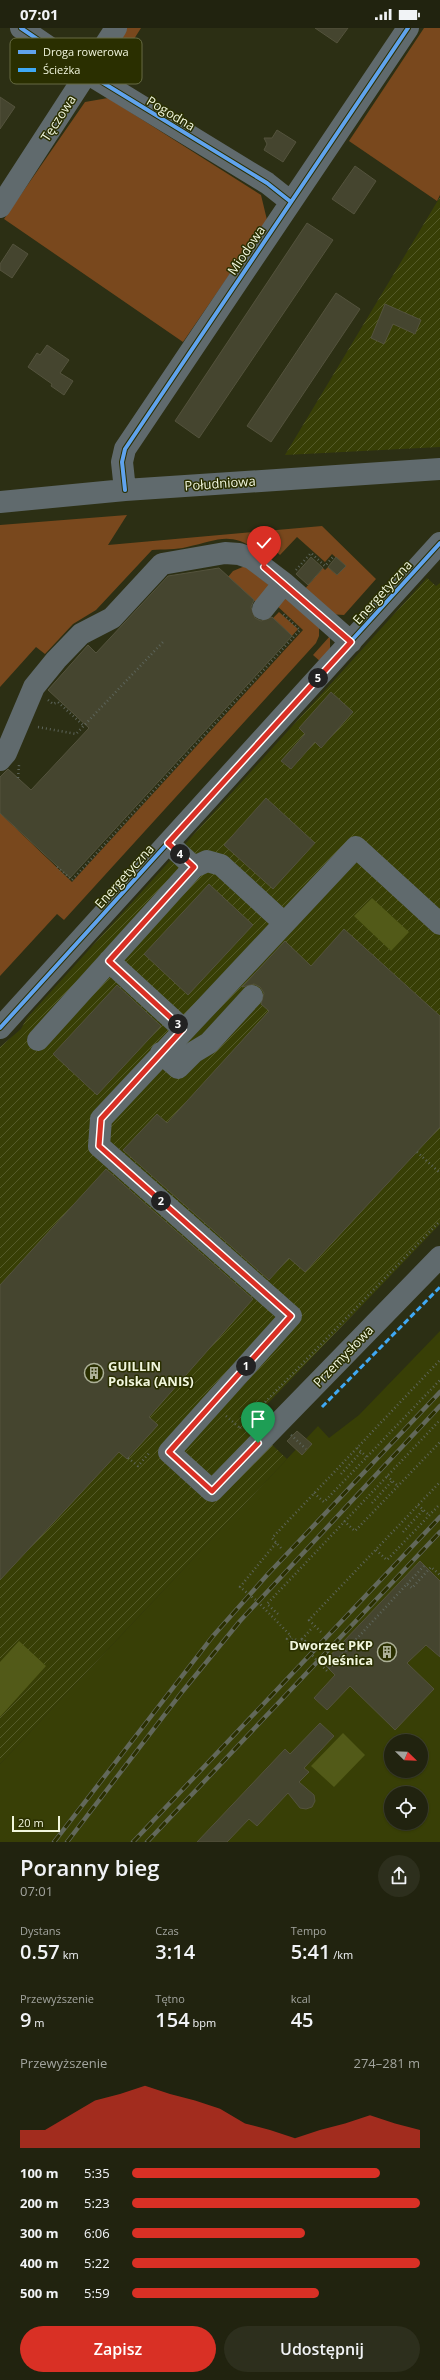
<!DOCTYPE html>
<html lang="pl">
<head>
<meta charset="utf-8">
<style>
  body { margin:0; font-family:"Open Sans",sans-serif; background:#2d2f1d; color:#f1f3f6; height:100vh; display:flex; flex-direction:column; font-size:15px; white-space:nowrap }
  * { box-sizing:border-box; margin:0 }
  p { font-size:13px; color:#a2a49e }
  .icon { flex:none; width:22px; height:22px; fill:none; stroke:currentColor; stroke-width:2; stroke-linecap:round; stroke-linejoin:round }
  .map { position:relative; height:1814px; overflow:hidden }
  .details { display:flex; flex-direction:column; background:#21230f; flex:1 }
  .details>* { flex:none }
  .needle { width:26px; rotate:113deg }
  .tools { position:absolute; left:384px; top:1706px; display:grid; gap:8px }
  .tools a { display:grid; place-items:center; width:44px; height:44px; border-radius:50%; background:#21230f; box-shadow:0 1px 3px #0004,0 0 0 1px #3e402f; font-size:20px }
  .scale { position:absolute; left:12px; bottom:10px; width:48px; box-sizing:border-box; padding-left:4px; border:2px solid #f1f6dd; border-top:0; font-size:11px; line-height:14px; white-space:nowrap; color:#f1f6dd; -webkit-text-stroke:3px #2a2f00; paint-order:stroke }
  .pin { position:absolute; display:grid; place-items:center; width:34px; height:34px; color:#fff; margin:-41px -17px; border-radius:50% 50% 50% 0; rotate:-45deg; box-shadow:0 0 4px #0007 }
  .pin .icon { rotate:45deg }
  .km { position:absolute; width:20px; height:20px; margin:-10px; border-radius:50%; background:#222; color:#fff; font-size:11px; line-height:20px; text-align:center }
  .round { display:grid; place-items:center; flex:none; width:42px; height:42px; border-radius:21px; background:#2d2f1d }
  .head { display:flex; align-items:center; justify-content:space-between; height:68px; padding:0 20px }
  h1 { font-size:22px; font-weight:600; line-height:30px }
  .figures { display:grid; grid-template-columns:repeat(3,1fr); gap:6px; height:68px; padding:4px 20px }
  .figures div { display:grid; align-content:center }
  .figures b { font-size:20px; font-weight:600 }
  .figures small { font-size:11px; font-weight:400 }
  .figures p { font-size:11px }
  .chart { height:112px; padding:8px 20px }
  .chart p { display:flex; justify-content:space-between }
  .chart svg { width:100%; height:72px; margin-top:4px; fill:#d93025; opacity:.7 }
  .action { display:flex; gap:8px; margin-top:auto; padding:8px 20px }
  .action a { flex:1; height:46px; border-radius:24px; background:#d93025; color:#fff; font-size:16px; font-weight:600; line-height:46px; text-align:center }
  .action a+a { background:#2d2f1d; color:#f1f3f6 }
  ul { padding:0 20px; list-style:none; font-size:13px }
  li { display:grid; grid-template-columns:64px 48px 1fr; align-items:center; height:30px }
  li i { height:10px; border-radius:5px; background:#d93025 }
  .status { display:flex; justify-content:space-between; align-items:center; height:28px; padding:0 20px; background:#21230f; direction:ltr }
  .status svg { height:11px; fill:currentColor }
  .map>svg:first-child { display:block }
  .built { fill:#383f06; fill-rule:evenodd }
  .industrial { fill:url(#industrial-furrows) }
  .green { fill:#79481d }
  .water { fill:#525a18 }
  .building { fill:#45452f; stroke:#54533d }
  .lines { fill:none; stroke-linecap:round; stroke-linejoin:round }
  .path { stroke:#5d655b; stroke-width:2.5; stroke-dasharray:1 3; stroke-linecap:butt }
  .minor { stroke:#606a6d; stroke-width:22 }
  .rail-casing { stroke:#62685b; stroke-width:4.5 }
  .rail { stroke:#2a2f00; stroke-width:3; stroke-dasharray:9; stroke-linecap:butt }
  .quiet { stroke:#3fa9f5; stroke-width:3; stroke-dasharray:6 3; stroke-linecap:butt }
  .cycleway-casing { stroke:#2a2f00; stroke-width:6 }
  .cycleway { stroke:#60a3ed; stroke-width:4 }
  .route-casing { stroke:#fff; stroke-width:8 }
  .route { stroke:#d93025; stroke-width:5 }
  .labels { text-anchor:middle; stroke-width:3; stroke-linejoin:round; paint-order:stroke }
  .street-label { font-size:13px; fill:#f1f6dd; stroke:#2a2f00 }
  .poi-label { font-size:13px; font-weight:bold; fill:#f1f6dd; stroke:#2a2f00; text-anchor:start }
  .key { fill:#2a2f00; stroke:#666b42; stroke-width:1 }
  .key-label { font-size:11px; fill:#f1f6dd }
</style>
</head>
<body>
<div class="status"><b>07:01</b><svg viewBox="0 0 49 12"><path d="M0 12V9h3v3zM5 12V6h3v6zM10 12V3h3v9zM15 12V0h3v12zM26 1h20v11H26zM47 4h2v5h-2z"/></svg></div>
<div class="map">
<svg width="440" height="1814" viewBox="0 0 440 1814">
  <defs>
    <pattern id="industrial-furrows" width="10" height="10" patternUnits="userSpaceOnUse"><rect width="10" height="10" fill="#383f06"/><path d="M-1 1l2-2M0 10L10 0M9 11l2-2" fill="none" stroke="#555b2a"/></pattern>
  </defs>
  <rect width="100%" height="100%" fill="#2c2f14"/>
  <path class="built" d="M440,1303V1814H0V1736L318,1398L329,1410L359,1387ZM391,1713H421V1743H391ZM391,1765H421V1795H391Z"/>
  <path class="industrial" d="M440,169V419L285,427Z
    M427,550L436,558L440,555V1196L249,1395L287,1431L0,1736V1019L21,1001L27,990Z"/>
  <path class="green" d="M125,0H141L115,41L124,1Z
    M424,0H440V167L437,173L349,113Z
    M108,70L261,167L267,192L183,314L4,191L85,74Z
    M127,487L108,517L322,498L376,551L344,587L328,586L303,563L323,540L325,542L328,539L337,547L345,538L332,526L325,534L297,509L280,527L269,517L261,525C230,502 219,512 187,519C176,522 163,521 152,522L96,582L73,596L45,626L36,619L0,659V497Z
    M245,538L269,557L260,578L228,549L233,543Z
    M283,567L319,596V608L316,615L64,892L57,886L0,948V785L72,854L303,602L275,576Z
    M279,584L298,601L292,608L273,590Z
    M330,608V621L322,635L313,627Z"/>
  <path class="water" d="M372,870L409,904L391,923L354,888Z
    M19,1613L46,1638L0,1689V1634Z
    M343,1705L365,1727L334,1759L311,1738Z"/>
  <path class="building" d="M315,0H348L337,15Z
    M0,69L15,79L0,101Z
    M277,102L296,114L283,134L264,122L267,116L264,110H272Z
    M355,138L376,153L354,186L332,171Z
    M307,195L333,212L199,410L175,393Z
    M13,216L28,226L12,250L0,242V236Z
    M336,265L360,281L271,414L247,398Z
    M385,276L421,292L415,306L393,296L384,316L371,310Z
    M47,317L69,332L60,345L73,353L64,367L51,358L52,356L28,339L37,325L40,327Z
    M311,529L323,540L308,557L296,546Z
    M336,529L346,538L337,547L328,539Z
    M219,540L254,572L251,579L255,590L261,593L272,589L292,608L70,850L0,785V749L8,741L31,762L89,700L48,662L88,617L96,625L168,548Z
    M331,664L353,684L321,720L315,714L291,741L281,733L305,706L299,700Z
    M266,770L315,815L273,861L224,817Z
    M209,856L253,897L188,967L144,926Z
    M344,901L440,988V1099L305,1244L289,1230L269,1252L123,1122L157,1086L167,1095L269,983L261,976L264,965L260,959L254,956L242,959L285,913L311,938Z
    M117,957L161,998L97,1067L53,1026Z
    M106,1141L253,1271L149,1389L158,1397L127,1431L119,1424L0,1552V1257Z
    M297,1403L312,1416L302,1427L287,1413Z
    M420,1533L440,1553V1629L426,1617L407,1635L434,1661L395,1702L350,1658L327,1682L314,1670L335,1647L323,1635Z
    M320,1695L334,1708L304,1740L309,1744L299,1754L314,1767L315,1773L312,1779L306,1781L300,1780L288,1765L257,1798L249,1791L227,1814H197L285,1721L290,1726Z"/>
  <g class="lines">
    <path class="path" d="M296,542L311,525L325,538L333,529
      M48,672L53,676L58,674L84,698
      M38,699L76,706L163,614
      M18,750L19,737
      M57,839L72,852L300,602L283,586
      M417,1124L440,1145
      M226,1388L241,1401
      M240,1400L440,1193
      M291,1407L306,1421
      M357,1420L367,1429
      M128,1430L138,1438L150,1424
      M341,1446L361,1424
      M387,1448L398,1458
      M314,1465L324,1474L440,1352
      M372,1475L392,1453
      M418,1477L429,1487
      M344,1493L355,1503L440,1414
      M403,1504L423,1482
      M276,1515L240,1559L257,1573L291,1608L287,1611L290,1614L294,1610L298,1614L302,1611L305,1613L301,1618L303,1621L305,1618L308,1621L307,1622L327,1643L407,1556L412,1560L431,1539L440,1547
      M281,1520L272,1510L440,1332
      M376,1522L387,1532L440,1476
      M407,1556L424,1538
      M278,1586L267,1576L440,1392
      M321,1604L309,1592L440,1454
      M302,1611L313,1599"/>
    <path class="minor" d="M21,0L87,45L267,155L291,174
      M0,179L116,0
      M125,462L122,434L125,421L408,0
      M0,474L125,462L440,441
      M263,581L284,555
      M0,732L6,725L34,659L56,632L81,606L112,590L162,536L225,525L239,526L251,530L284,555L351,614
      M168,815L194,839L207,833L221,837L283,894
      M440,896L356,819L101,1091L99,1118L291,1288L169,1424L212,1463L440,1229
      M109,933L183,1001
      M0,1000L440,515
      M38,1012L194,839
      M161,1025L178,1040L194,1024L209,1015L252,968"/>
    <defs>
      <path id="rail" d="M54,1814L213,1608L268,1546L440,1364
        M67,1814L182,1664L240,1593L440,1378
        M133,1814L440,1489
        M147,1814L440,1504"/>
    </defs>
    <use href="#rail" class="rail-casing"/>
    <use href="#rail" class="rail"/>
    <path class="quiet" d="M322,1379L440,1259"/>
    <defs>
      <path id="cycleway" d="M21,0L87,45L267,155L291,174
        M125,462L122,434L125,421L408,0
        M0,1000L440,515"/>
    </defs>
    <use href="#cycleway" class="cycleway-casing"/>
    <use href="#cycleway" class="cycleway"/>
  </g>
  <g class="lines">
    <defs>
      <path id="route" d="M258,1415L212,1463L169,1424L291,1288L99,1118L101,1091L183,1001L109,933L194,839L168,815L351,614L264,539"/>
    </defs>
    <use href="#route" class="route-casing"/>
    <use href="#route" class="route"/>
  </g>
  <defs>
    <symbol id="building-ring" viewBox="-11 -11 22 22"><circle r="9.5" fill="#2a2f00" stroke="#acb097" stroke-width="1.5"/><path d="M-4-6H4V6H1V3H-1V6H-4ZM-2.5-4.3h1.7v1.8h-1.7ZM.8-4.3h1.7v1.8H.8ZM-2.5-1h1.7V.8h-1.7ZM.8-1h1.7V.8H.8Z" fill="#acb097"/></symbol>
  </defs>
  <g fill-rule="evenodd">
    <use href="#building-ring" x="83" y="1334" width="22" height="22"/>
    <use href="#building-ring" x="376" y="1613" width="22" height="22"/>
  </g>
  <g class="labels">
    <g class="street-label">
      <text transform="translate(171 85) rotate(31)" y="5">Pogodna</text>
      <text transform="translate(58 90) rotate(-57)" y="5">Tęczowa</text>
      <text transform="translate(246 222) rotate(-56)" y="5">Miodowa</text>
      <text transform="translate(220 455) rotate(-4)" y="5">Południowa</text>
      <text transform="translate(382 564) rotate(-48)" y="5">Energetyczna</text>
      <text transform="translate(124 848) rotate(-48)" y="5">Energetyczna</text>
      <text transform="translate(343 1328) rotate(-46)" y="5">Przemysłowa</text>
    </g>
    <g class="poi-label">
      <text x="108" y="1343">GUILLIN<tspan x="108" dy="15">Polska (ANIS)</tspan></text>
      <text x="373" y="1622" text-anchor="end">Dworzec PKP<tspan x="373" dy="15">Oleśnica</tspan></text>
    </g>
  </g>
  <rect x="10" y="10" width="132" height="46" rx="6" class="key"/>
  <rect x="18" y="22" width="18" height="4" fill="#60a3ed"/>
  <rect x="18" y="40" width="18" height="4" fill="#3fa9f5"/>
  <g class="key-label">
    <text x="43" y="28">Droga rowerowa</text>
    <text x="43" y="46">Ścieżka</text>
  </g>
</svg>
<div class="tools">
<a><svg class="needle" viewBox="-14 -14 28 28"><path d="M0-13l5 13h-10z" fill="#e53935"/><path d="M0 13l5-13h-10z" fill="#a2a49e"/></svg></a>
<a><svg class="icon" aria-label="locate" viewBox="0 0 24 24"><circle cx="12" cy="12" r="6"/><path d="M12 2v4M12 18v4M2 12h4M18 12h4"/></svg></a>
</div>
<div class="scale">20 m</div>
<div class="pin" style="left:258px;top:1415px;background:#1e9e55"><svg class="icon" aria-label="arrive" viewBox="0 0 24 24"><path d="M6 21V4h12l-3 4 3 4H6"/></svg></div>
<div class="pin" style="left:264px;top:539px;background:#d93025"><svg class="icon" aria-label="check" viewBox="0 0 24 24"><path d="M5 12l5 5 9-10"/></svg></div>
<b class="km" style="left:246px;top:1338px">1</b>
<b class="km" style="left:161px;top:1173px">2</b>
<b class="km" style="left:178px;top:996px">3</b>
<b class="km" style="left:180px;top:826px">4</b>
<b class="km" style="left:318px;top:650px">5</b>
</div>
<section class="details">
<div class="head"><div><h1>Poranny bieg</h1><p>07:01</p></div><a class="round"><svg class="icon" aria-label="share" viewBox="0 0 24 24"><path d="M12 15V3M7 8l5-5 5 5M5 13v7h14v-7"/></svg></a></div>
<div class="figures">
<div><p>Dystans</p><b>0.57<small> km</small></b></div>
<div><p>Czas</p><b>3:14</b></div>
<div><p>Tempo</p><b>5:41<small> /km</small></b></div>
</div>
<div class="figures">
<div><p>Przewyższenie</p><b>9<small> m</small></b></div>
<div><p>Tętno</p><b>154<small> bpm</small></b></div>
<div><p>kcal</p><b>45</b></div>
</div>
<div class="chart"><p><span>Przewyższenie</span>274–281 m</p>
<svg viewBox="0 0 160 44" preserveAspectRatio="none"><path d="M0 44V33L10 33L20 24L30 15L40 11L50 6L60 11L70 15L80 20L90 29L100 33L110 38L120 33L130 29L140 24L150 29L160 33V44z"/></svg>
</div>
<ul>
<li><b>100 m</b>5:35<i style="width:86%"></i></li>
<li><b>200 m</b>5:23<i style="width:100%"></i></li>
<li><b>300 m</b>6:06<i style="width:60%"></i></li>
<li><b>400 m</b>5:22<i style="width:100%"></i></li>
<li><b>500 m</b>5:59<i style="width:65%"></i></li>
</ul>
<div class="action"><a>Zapisz</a><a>Udostępnij</a></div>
</section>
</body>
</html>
